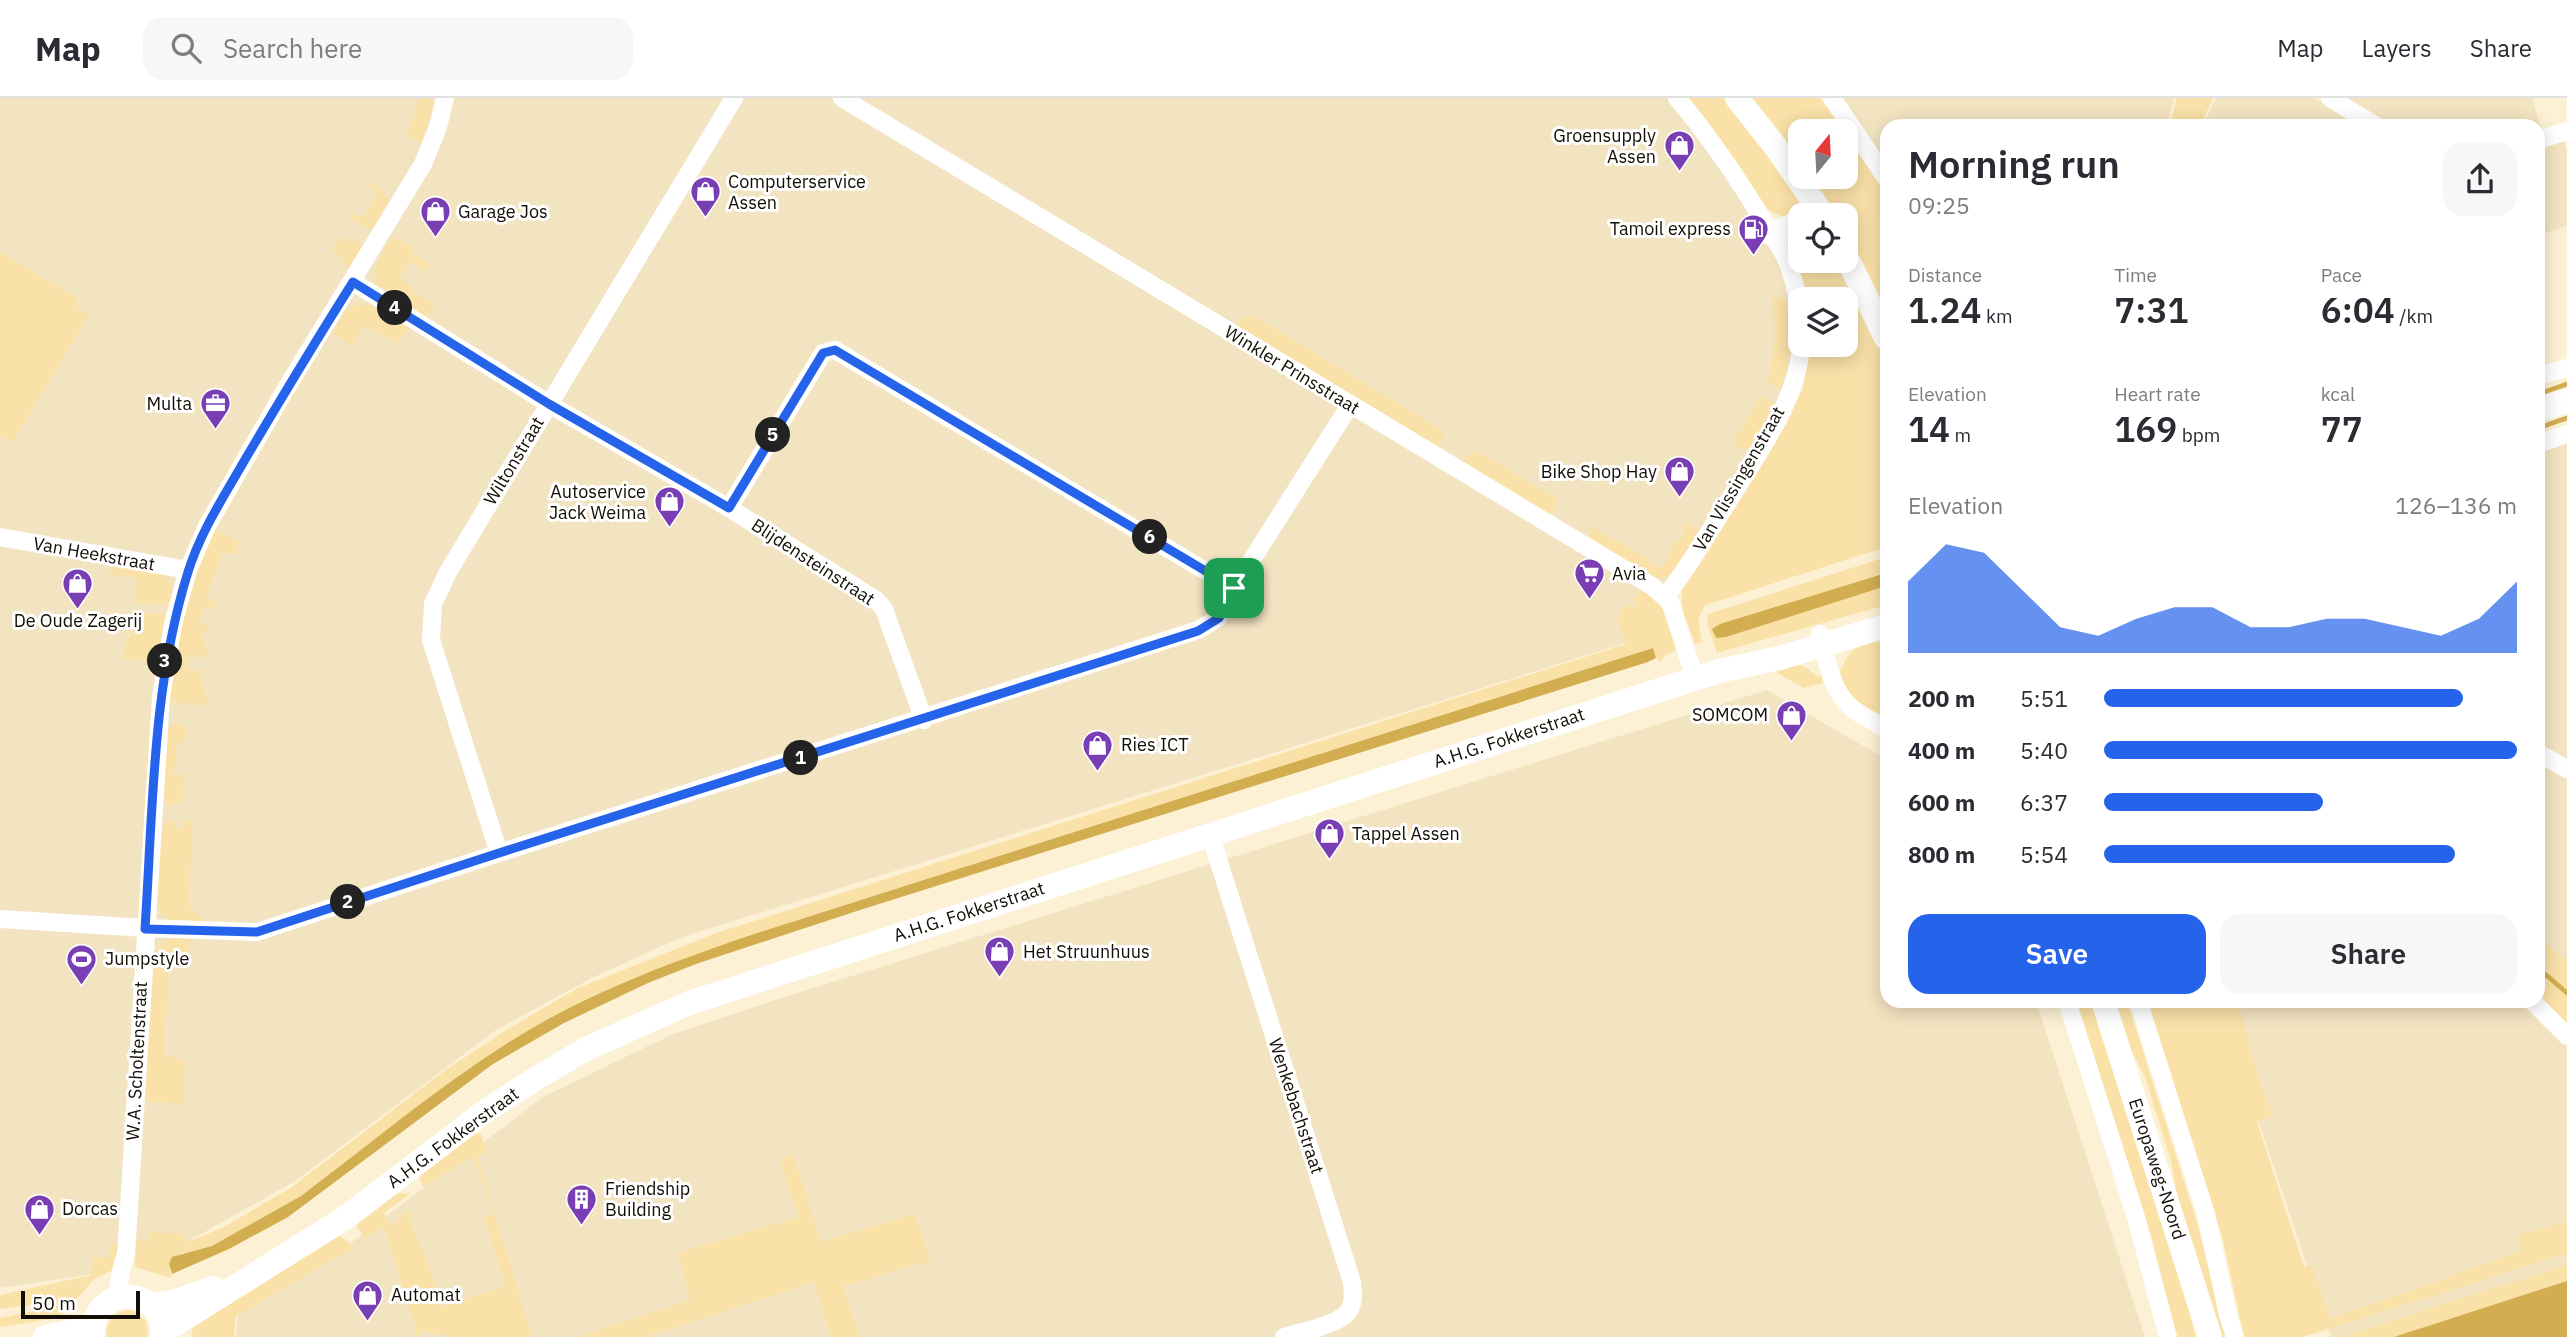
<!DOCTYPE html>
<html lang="en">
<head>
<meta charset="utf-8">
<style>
  body { margin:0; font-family:"IBM Plex Sans",sans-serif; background:#f7f7f7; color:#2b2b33; height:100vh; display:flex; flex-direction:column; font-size:26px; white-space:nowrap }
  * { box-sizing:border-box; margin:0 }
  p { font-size:23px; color:#7c7c81 }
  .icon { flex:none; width:38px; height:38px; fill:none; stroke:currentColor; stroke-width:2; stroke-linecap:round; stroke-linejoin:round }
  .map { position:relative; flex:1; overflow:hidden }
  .sheet { position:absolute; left:1880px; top:21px; width:665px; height:889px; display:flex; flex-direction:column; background:#fff; border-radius:21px; box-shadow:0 4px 18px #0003 }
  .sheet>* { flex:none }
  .needle { width:46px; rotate:18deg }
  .tools { position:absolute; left:1788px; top:21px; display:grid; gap:14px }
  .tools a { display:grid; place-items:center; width:70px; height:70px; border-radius:14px; background:#fff; box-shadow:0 4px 18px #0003; font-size:35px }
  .scale { position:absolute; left:21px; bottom:18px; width:119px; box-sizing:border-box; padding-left:7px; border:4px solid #120e05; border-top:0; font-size:19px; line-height:24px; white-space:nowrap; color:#120e05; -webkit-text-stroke:5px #fff; paint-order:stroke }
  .pin { position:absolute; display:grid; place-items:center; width:60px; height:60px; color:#fff; margin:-30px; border-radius:14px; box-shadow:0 4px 10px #0006 }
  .km { position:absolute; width:35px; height:35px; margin:-18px; border-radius:50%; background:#222; color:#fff; font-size:19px; line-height:35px; text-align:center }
  .round { display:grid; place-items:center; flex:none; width:74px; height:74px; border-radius:21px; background:#f7f7f7 }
  .overview { display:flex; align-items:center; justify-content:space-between; height:119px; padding:0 28px }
  h1 { font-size:38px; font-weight:600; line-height:52px }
  .stats { display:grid; grid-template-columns:repeat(3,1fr); gap:10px; height:119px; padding:7px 28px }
  .stats div { display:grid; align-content:center }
  .stats b { font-size:35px; font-weight:600 }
  .stats small { font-size:19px; font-weight:400 }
  .stats p { font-size:19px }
  .chart { height:196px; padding:14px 28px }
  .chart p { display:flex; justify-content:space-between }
  .chart svg { width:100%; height:126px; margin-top:7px; fill:#2563eb; opacity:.7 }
  .primary-button { display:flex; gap:14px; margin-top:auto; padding:14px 28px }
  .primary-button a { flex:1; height:80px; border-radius:21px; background:#2563eb; color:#fff; font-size:28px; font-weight:600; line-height:80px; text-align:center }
  .primary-button a+a { background:#f7f7f7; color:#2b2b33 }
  ul { padding:0 28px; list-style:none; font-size:23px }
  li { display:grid; grid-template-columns:112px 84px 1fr; align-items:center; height:52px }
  li i { height:18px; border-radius:9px; background:#2563eb }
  header { display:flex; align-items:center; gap:42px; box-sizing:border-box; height:98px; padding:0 35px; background:#fff; border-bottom:2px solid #e1e1e2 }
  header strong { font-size:33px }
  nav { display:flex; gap:38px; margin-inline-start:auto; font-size:24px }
  .search { width:490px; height:63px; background:#f7f7f7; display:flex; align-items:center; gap:18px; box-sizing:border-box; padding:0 24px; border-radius:21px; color:#7c7c81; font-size:26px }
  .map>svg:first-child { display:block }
  .built { fill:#f3e4c1 }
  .green { fill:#fae1a8 }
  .water { fill:#d2ae51 }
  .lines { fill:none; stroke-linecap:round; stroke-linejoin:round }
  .stream { stroke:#d2ae51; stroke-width:4.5 }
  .street { stroke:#fff; stroke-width:18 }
  .secondary { stroke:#fff; stroke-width:24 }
  .route-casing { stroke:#fff; stroke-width:14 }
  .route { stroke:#2563eb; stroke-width:9 }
  .labels { text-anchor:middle; stroke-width:6; stroke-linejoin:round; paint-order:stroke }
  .poi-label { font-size:18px; fill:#120e05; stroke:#fff; text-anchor:start }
  .street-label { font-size:18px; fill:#120e05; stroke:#fff }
</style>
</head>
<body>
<header>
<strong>Map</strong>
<div class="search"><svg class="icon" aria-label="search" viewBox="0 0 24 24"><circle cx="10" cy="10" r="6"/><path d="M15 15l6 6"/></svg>Search here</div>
<nav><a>Map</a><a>Layers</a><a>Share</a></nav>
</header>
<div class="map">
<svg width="2567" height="1239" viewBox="0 0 2567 1239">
  <rect width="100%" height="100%" fill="#fdf1d5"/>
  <path class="built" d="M0,0H1677L1704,35L1798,197L1790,289L1642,540L679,840L592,880L496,932L295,1083L187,1144L93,1176L0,1190Z
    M1843,0H2174L2167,28H1886V64Z
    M2216,0H2315L2361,28H2203Z
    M2347,0H2532L2542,33L2538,34V28H2393Z
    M2564,43L2567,54V128L2538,137V52Z
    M2567,343V1183L2394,1239H2331L2218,903H2538V352Z
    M1767,592L1886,661V903H2036L2145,1239H236L238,1215L322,1167L543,999L671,937L775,902Z"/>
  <path class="green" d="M420,0H428L434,5L421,45L407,37Z
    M1686,0H1727L1806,106C1794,122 1783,121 1767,111Z
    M1748,0H1820L1844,33H1801V67Z
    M2177,0H2213L2200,28H2170Z
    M1846,37L1886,95V212L1846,136V117H1836L1809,79H1846Z
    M370,83L384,94L389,104L374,131L364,129L349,119L350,115L363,119L378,95L367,87Z
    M1801,133V163H1837L1874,234L1886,267V449L1706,507C1694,522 1700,527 1702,544L1695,546L1683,514L1681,489L1787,325L1803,290L1810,247H1846V201H1806L1788,148L1792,138Z
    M340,139L352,145L354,141L361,146V151L350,171L343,165L340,158L331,153Z
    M391,140H396L413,149L410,154L431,166L427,173L410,163L399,180L413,189L411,193L435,207L426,219L376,186C371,169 383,155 391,140Z
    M0,154L77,200L78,211L89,217L12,345L0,337Z
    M1772,199L1783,200L1790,206L1791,248L1781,292L1767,284C1776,252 1777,231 1772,199Z
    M357,207H370L408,230L398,246L365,227L352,248L332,235L345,215Z
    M1254,218L1443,333L1444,338L1438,349L1237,230L1240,221Z
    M1761,298L1776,307L1750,350L1743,352L1736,347L1735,341Z
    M1479,354L1557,401L1556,411L1548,417L1462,364L1466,357Z
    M1685,423L1700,432C1690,450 1679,482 1655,480L1590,442L1589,427L1591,428L1650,462L1647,464L1660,470L1666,465L1675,444L1683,436Z
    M215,432L242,446L239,447L234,456H221L206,500L217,506L215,511L204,508L198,524L212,530L201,535L208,558L198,561L196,557L186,560L190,574L200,570L202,578L200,579L209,608L173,604L170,596C179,539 190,485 215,432Z
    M1886,459V507L1717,555L1707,525L1708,516Z
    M112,466C126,468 168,471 171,485C173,492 169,501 167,507L135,505L137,480L109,477Z
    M1644,493C1669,511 1668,523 1677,551L1675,553L1667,556L1659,565L1653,550L757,835C660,869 570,904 483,961C419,1003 363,1056 300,1098C272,1117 242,1133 212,1148L197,1154L183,1155L169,1166L171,1180L135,1169V1142L149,1143L150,1134L184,1136V1144L193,1142L224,1129L292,1089L444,973L508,931L578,890L716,835L1626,546L1618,524L1616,523L1626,506L1634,510L1637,505L1629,499L1632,498L1633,501L1638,499L1637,496Z
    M133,514L165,517L154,571H150L151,564L123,561L127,540H131Z
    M1886,533V621C1865,609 1841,599 1840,571H1842C1847,549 1868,543 1886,533Z
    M1798,566L1807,570L1817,579L1821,577L1823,585L1804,590L1777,575L1778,571Z
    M180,625L187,633L186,643L176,647L174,677L183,676L182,702L171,708L167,706L164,701L168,633L173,626Z
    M183,722L192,723L189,809L201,819V826C182,824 165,826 157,807L161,733L168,723H176V730H183Z
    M175,839L190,841V856L169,860L164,957L185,963L183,1006L147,1003L145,1000L154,860L161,846Z
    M2538,839L2567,863V925L2538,896Z
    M2076,903H2093L2170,1145L2196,1239H2176L2151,1137Z
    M2113,903H2127L2196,1121L2226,1239H2219L2179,1111L2171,1063L2145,979L2124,938Z
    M2148,903H2237L2258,979L2273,1018L2257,1024L2304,1169L2312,1168L2330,1221L2522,1153L2517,1137L2567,1124V1155L2303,1239H2244L2223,1142Z
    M474,1034L481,1037L487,1054L477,1058L532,1239H458L420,1233L419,1239H414L415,1228L384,1128L365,1141L357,1128L360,1120L396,1095L410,1096L384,1115L391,1128L410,1113L414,1117L409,1121L431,1174L441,1209L506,1188L484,1119L493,1116L473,1058L423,1089L419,1077Z
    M793,1057L821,1144L915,1116L930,1163L843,1188L859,1239H831L814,1184L644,1239H578L691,1202L677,1155L799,1119L780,1062Z
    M337,1137L347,1142L353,1150L236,1218L234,1239H193L191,1227Z
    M110,1146H118L115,1171L93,1182L70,1209L57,1220L0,1229V1220L56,1209L45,1205L0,1211V1197L91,1177L93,1159L109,1160Z
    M2567,1167V1183L2394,1239H2341Z
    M129,1212L135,1214L146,1223L148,1239H107C105,1224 114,1214 129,1212Z"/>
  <path class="water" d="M1886,475V488L1726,539L1716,540L1712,531L1720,526Z
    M1653,550L1656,560L1648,564L860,812L696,866L648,885L564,925L493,966L288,1119L229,1151L172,1176L169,1166L172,1159L212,1148L301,1098C373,1044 442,985 519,938C594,892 675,863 757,835Z
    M2567,1183V1239H2394Z"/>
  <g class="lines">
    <path class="stream" d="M2538,296L2567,286
      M2538,330L2567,320
      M2538,870L2567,895"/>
    <path class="street" d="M842,0L1652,488L1670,504L1695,580
      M1832,0L1886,80
      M2330,0L2376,28
      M2538,42L2567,33
      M353,184L549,306L729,410L876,502L884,511L924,622
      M2538,278L2567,270
      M2538,346L2567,336
      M729,410L823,255L835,252L1234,490
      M0,439L188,472
      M1666,498C1691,466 1711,430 1733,396C1758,356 1794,304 1800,257C1804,227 1799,197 1789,168C1783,152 1772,137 1763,122C1737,79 1709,38 1677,0
      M1820,536C1827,562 1831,594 1853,611C1863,619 1876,624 1886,631
      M2538,655L2567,671
      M1210,736L1352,1184C1353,1193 1354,1203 1350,1211C1342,1227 1300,1234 1284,1239
      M499,755L431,542L433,506L448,474L734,0
      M0,821L145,830L257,834L499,755L1198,532L1218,520L1234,490L1350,307
      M2067,903L2135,1116L2168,1239
      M2138,903L2206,1116L2228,1217L2235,1239
      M2532,903L2567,938
      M115,1200C121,1186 119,1171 126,1157L161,599L173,526L188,472L207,428L284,294L423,66L438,29L445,0"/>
    <path class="secondary" d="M1737,0L1775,48L1823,117
      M1772,136L1801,124
      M1846,158L1886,240
      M2538,312L2567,303
      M2103,903L2210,1239
      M150,1207L176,1203L213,1190
      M163,1234L348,1118L484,1014L540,978L586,951L689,905L1719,573L1780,560L1886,528
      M45,1239L92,1229
      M93,1239C91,1183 168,1188 162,1239"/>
  </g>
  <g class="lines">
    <defs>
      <path id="route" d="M353,184L549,306L729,410L823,255L835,252L1234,490L1219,520L1198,533L499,755L257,834L145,831C153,711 152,589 188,474C200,435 223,400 243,365C279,304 315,244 353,184Z"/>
    </defs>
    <use href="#route" class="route-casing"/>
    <use href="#route" class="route"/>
  </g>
  <defs>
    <symbol id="shop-pin" viewBox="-11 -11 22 30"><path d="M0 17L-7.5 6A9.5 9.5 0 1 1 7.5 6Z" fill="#793eb3" stroke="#fff"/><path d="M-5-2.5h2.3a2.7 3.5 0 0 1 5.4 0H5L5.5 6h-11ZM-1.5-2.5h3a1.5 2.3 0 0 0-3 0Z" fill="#fff"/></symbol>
    <symbol id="fuel-pin" viewBox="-11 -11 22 30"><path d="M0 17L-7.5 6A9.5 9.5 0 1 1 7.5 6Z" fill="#793eb3" stroke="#fff"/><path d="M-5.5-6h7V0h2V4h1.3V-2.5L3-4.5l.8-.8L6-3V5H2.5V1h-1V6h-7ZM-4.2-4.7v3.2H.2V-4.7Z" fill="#fff"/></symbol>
    <symbol id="office-pin" viewBox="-11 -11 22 30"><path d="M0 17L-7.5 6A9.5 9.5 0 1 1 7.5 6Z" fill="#793eb3" stroke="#fff"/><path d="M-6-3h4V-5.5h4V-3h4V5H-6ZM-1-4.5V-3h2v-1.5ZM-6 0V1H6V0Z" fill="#fff"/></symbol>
    <symbol id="supermarket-pin" viewBox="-11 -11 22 30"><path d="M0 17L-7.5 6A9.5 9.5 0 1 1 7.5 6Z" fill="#793eb3" stroke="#fff"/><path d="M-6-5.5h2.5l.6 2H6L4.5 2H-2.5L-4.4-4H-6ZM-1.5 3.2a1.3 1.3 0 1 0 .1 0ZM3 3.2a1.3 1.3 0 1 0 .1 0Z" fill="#fff"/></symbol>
    <symbol id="stadium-pin" viewBox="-11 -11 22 30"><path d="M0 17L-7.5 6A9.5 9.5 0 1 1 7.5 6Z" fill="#793eb3" stroke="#fff"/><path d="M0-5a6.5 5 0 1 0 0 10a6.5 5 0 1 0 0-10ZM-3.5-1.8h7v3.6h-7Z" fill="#fff"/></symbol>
    <symbol id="building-pin" viewBox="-11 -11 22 30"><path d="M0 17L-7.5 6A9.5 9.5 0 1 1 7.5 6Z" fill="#793eb3" stroke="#fff"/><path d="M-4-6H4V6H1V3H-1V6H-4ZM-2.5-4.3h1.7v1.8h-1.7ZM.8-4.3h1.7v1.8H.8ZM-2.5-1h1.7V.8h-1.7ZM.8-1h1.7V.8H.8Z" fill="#fff"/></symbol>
  </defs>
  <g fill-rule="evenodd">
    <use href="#shop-pin" x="1662" y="30" width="35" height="47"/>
    <use href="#shop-pin" x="688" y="76" width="35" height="47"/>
    <use href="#shop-pin" x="418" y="96" width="35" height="47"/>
    <use href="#fuel-pin" x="1736" y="114" width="35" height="47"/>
    <use href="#office-pin" x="198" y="288" width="35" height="47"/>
    <use href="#shop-pin" x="1662" y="356" width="35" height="47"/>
    <use href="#shop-pin" x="652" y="386" width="35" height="47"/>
    <use href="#supermarket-pin" x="1572" y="458" width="35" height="47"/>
    <use href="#shop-pin" x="60" y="468" width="35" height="47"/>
    <use href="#shop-pin" x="1774" y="600" width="35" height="47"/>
    <use href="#shop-pin" x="1080" y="630" width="35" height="47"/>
    <use href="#shop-pin" x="1312" y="718" width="35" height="47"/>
    <use href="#shop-pin" x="982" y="836" width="35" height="47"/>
    <use href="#stadium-pin" x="64" y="844" width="35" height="47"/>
    <use href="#building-pin" x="564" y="1084" width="35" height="47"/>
    <use href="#shop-pin" x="22" y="1094" width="35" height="47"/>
    <use href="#shop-pin" x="350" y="1180" width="35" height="47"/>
  </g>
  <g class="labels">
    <g class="poi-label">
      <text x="1656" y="44" text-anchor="end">Groensupply<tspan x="1656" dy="21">Assen</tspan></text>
      <text x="728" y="90">Computerservice<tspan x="728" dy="21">Assen</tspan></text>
      <text x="458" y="120">Garage Jos</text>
      <text x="1731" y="137" text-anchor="end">Tamoil express</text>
      <text x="192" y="312" text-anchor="end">Multa</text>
      <text x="1657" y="380" text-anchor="end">Bike Shop Hay</text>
      <text x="646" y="400" text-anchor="end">Autoservice<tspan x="646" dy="21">Jack Weima</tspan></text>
      <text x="1612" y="482">Avia</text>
      <text x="78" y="529" text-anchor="middle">De Oude Zagerij</text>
      <text x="1768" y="623" text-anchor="end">SOMCOM</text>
      <text x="1121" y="653">Ries ICT</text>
      <text x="1352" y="742">Tappel Assen</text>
      <text x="1023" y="860">Het Struunhuus</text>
      <text x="105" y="867">Jumpstyle</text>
      <text x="605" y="1097">Friendship<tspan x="605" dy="21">Building</tspan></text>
      <text x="62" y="1117">Dorcas</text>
      <text x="391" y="1203">Automat</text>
    </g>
    <g class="street-label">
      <text transform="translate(1292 272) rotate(31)" y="6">Winkler Prinsstraat</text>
      <text transform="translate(514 363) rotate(-59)" y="6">Wiltonstraat</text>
      <text transform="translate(1739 381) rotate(-60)" y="6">Van Vlissingenstraat</text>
      <text transform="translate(94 456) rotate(10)" y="6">Van Heekstraat</text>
      <text transform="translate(813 464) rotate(33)" y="6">Blijdensteinstraat</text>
      <text transform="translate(1509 640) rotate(-18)" y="6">A.H.G. Fokkerstraat</text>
      <text transform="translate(969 814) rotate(-18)" y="6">A.H.G. Fokkerstraat</text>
      <text transform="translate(137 963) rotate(-87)" y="6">W.A. Scholtenstraat</text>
      <text transform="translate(1296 1008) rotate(72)" y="6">Wenkebachstraat</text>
      <text transform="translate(453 1040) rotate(-36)" y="6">A.H.G. Fokkerstraat</text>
      <text transform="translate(2157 1071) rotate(72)" y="6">Europaweg-Noord</text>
    </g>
  </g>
</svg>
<div class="tools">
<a><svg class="needle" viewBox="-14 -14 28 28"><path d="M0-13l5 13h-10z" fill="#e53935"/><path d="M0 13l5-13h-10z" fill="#7c7c81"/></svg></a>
<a><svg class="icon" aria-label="locate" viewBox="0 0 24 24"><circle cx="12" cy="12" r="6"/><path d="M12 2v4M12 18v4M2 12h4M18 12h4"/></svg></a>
<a><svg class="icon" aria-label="layers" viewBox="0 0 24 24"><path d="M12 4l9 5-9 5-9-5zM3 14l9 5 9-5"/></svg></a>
</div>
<div class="scale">50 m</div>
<div class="pin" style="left:1234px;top:490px;background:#1e9e55"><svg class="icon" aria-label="arrive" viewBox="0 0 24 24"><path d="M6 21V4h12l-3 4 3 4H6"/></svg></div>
<b class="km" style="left:801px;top:660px">1</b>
<b class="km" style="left:348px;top:804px">2</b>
<b class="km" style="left:165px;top:563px">3</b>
<b class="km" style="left:395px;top:210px">4</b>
<b class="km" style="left:773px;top:337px">5</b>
<b class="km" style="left:1150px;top:439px">6</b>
<section class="sheet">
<div class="overview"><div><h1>Morning run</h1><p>09:25</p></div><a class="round"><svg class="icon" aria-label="share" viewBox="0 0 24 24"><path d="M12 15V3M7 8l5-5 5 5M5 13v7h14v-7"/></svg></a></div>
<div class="stats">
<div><p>Distance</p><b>1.24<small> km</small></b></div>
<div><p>Time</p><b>7:31</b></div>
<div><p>Pace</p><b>6:04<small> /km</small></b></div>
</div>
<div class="stats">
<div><p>Elevation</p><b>14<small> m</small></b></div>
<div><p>Heart rate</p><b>169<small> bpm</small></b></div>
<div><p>kcal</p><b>77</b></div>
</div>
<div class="chart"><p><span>Elevation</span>126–136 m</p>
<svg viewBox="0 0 160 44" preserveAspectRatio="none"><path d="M0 44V19L10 6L20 9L30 22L40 35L50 38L60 32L70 28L80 28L90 35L100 35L110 32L120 32L130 35L140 38L150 32L160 19V44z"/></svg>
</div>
<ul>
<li><b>200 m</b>5:51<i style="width:87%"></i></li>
<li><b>400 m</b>5:40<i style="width:100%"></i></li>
<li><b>600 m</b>6:37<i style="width:53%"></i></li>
<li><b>800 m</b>5:54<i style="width:85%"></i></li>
</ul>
<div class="primary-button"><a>Save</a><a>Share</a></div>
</section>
</div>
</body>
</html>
